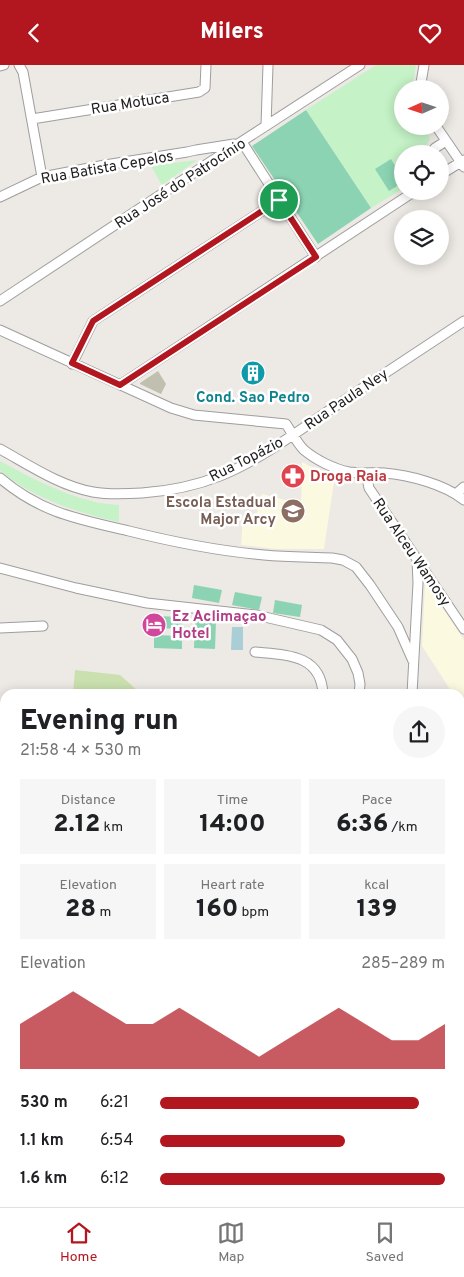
<!DOCTYPE html>
<html lang="en">
<head>
<meta charset="utf-8">
<style>
  body { margin:0; font-family:Overpass,sans-serif; background:#f6f6f6; color:#202124; height:100vh; display:flex; flex-direction:column; font-size:19px; white-space:nowrap }
  * { box-sizing:border-box; margin:0 }
  p { font-size:16px; color:#757577 }
  .icon { flex:none; width:28px; height:28px; fill:none; stroke:currentColor; stroke-width:2; stroke-linecap:round; stroke-linejoin:round }
  .map { position:relative; flex:1; overflow:hidden }
  .panel { position:absolute; left:0px; top:624px; width:465px; height:519px; display:flex; flex-direction:column; background:#fff; border-radius:15px 15px 0 0; box-shadow:0 2px 12px #0003 }
  .panel>* { flex:none }
  .needle { width:32px; rotate:267deg }
  .buttons { position:absolute; left:394px; top:15px; display:grid; gap:10px }
  .buttons a { display:grid; place-items:center; width:55px; height:55px; border-radius:50%; background:#fff; box-shadow:0 2px 12px #0003; font-size:25px }
  .pin { position:absolute; display:grid; place-items:center; width:42px; height:42px; color:#fff; margin:-21px; border:2px solid #fff; border-radius:50%; box-shadow:0 1px 5px #0007 }
  .round { display:grid; place-items:center; flex:none; width:52px; height:52px; border-radius:26px; background:#f6f6f6 }
  .head { display:flex; align-items:center; justify-content:space-between; height:85px; padding:0 20px }
  h1 { font-size:28px; font-weight:800; line-height:38px }
  .metrics { display:grid; grid-template-columns:repeat(3,1fr); gap:8px; height:85px; padding:5px 20px }
  .metrics div { display:grid; align-content:center; border-radius:0px; background:#f6f6f6; text-align:center }
  .metrics b { font-size:25px; font-weight:800 }
  .metrics small { font-size:14px; font-weight:400 }
  .metrics p { font-size:14px }
  .chart { height:140px; padding:10px 20px }
  .chart p { display:flex; justify-content:space-between }
  .chart svg { width:100%; height:90px; margin-top:5px; fill:#b2171f; opacity:.7 }
  ul { padding:0 20px; list-style:none; font-size:16px }
  li { display:grid; grid-template-columns:80px 60px 1fr; align-items:center; height:38px }
  li i { height:12px; border-radius:6px; background:#b2171f }
  header { display:flex; justify-content:space-between; align-items:center; height:65px; padding:0 20px; background:#b2171f; color:#fff; font-size:22px; font-weight:800 }
  .menu { display:flex; justify-content:space-around; align-items:center; height:70px; border-top:1px solid #e0e0e0; background:#fff; font-size:14px; color:#757577 }
  .menu a { display:grid; justify-items:center; gap:2px }
  .menu .on { color:#b2171f }
  .map>svg:first-child { display:block }
  .education { fill:#fbf9df }
  .construction { fill:#c0bfb0 }
  .grass { fill:#cae1af }
  .park { fill:#c5f2c7 }
  .pitch { fill:#8bd3b3 }
  .water { fill:#a9ced5 }
  .lines { fill:none; stroke-linecap:round; stroke-linejoin:round }
  .minor-casing { stroke:#9e9e9e; stroke-width:11 }
  .major-casing { stroke:#845811; stroke-width:14 }
  .minor { stroke:#fff; stroke-width:9 }
  .major { stroke:#f0cca5; stroke-width:11 }
  .route-casing { stroke:#fff; stroke-width:10 }
  .route { stroke:#b2171f; stroke-width:6 }
  .labels { text-anchor:middle; stroke-width:5; stroke-linejoin:round; paint-order:stroke }
  .street-label { font-size:15px; fill:#1d1d1d; stroke:#fff }
  .culture-label { font-size:15px; font-weight:bold; fill:#0d838f; stroke:#fff }
  .health-label { font-size:15px; font-weight:bold; fill:#be3a42; stroke:#fff; text-anchor:start }
  .education-label { font-size:15px; font-weight:bold; fill:#785e54; stroke:#fff; text-anchor:end }
  .hotel-label { font-size:15px; font-weight:bold; fill:#b23c85; stroke:#fff; text-anchor:start }
</style>
</head>
<body>
<header><svg class="icon" aria-label="back" viewBox="0 0 24 24"><path d="M15 5l-7 7 7 7"/></svg>Milers<svg class="icon" aria-label="heart" viewBox="0 0 24 24"><path d="M12 20l-8-8c-3-5 5-10 8-4 3-6 11-1 8 4z"/></svg></header>
<div class="map">
<svg width="464" height="1142" viewBox="0 0 464 1142">
  <rect width="100%" height="100%" fill="#ede9e4"/>
  <path class="education" d="M302,397L328,410L334,417L324,484H278L241,480L243,452L255,455L262,429L301,439Z
    M425,519H426L428,521L464,575V635L460,634V629H453L422,581Z
    M370,1138H418L421,1142H373Z"/>
  <path class="construction" d="M158,306L166,319L161,329L140,319V318Z"/>
  <path class="grass" d="M75,605L120,610L139,627L140,629H73Z"/>
  <path class="park" d="M376,0H416L412,24H402V61H424L430,74L421,89H402V124L371,143L306,45Z
    M197,95L162,120L151,101Z
    M0,396C27,411 62,429 92,436C100,439 110,439 119,440V457C76,447 35,434 0,406Z"/>
  <path class="pitch" d="M306,45L371,143L318,179L252,81Z
    M391,94L402,112V118L389,126L375,104Z
    M194,520L222,525L219,538L192,533Z
    M235,527L262,532L259,545L232,540Z
    M275,535L302,540L300,552L273,548Z
    M155,551L183,552L182,564L155,563Z
    M195,555L216,556L215,584L194,583Z
    M154,570L182,571V584L154,583Z"/>
  <path class="water" d="M232,562H243V585H231Z"/>
  <g class="lines">
    <defs>
      <path id="minor" d="M19,0L23,7L42,112
        M0,1L4,0
        M420,24L424,0
        M32,54L199,27L205,23L206,0
        M266,61L268,0
        M436,61L464,102
        M242,77L316,192
        M431,89L435,83L446,76
        M440,110L464,95
        M0,132L42,112L105,100L187,87L196,85L234,79
        M0,236L210,97L360,0
        M0,265L171,343L194,350L286,359C292,368 297,378 304,385C316,395 334,404 349,407C361,409 373,407 384,408C409,410 444,419 464,435
        M72,299L93,256L279,135
        M120,320L415,126
        M0,384C29,400 60,421 93,427C109,430 126,429 142,428C169,426 195,421 220,411C262,394 299,365 337,340C379,312 422,284 464,256
        M366,408L369,423L373,429L464,564
        M0,413C41,448 78,454 129,466C173,477 218,486 264,490C287,492 310,492 332,493L343,495L356,502L370,520L398,562L413,596
        M456,429L464,422
        M0,503L76,523L147,538L256,550L321,565L337,575L352,594L358,608L360,619L359,629
        M0,563L43,561
        M255,587C286,590 321,589 323,629
        M412,629L418,518L417,495
        M0,650H5
        M0,717H5
        M0,888H5
        M460,898L464,904
        M460,931L464,928
        M460,980L464,976
        M82,1138L83,1142
        M177,1138L178,1142
        M309,1138L311,1142
        M429,1138L433,1142"/>
      <path id="major" d="M460,854L464,851
        M460,881L464,879
        M0,1027H5
        M0,1057H5
        M0,1090L5,1087
        M0,1108L5,1106"/>
    </defs>
    <use href="#minor" class="minor-casing"/>
    <use href="#major" class="major-casing"/>
    <use href="#minor" class="minor"/>
    <use href="#major" class="major"/>
  </g>
  <g class="lines">
    <defs>
      <path id="route" d="M279,135L316,192L120,320L72,298L93,256Z"/>
    </defs>
    <use href="#route" class="route-casing"/>
    <use href="#route" class="route"/>
  </g>
  <defs>
    <symbol id="building-disc" viewBox="-11 -11 22 22"><circle r="9.5" fill="#0f9aa8" stroke="#fff"/><path d="M-4-6H4V6H1V3H-1V6H-4ZM-2.5-4.3h1.7v1.8h-1.7ZM.8-4.3h1.7v1.8H.8ZM-2.5-1h1.7V.8h-1.7ZM.8-1h1.7V.8H.8Z" fill="#fff"/></symbol>
    <symbol id="pharmacy-disc" viewBox="-11 -11 22 22"><circle r="9.5" fill="#e0444e" stroke="#fff"/><path d="M-2-6h4v4h4v4h-4v4h-4v-4h-4v-4h4Z" fill="#fff"/></symbol>
    <symbol id="school-disc" viewBox="-11 -11 22 22"><circle r="9.5" fill="#8d6e63" stroke="#fff"/><path d="M0-5L7-2L0 1L-7-2ZM-4 1L0 2.5L4 1V4Q0 6-4 4Z" fill="#fff"/></symbol>
    <symbol id="hotel-disc" viewBox="-11 -11 22 22"><circle r="9.5" fill="#d1479c" stroke="#fff"/><path d="M-6-4.5h1.5V1H6V5H4.5V3h-9V5H-6ZM-4 0a1.8 1.8 0 1 1 3.6 0ZM.5 0V-2.5h3Q6-2.5 6 0Z" fill="#fff"/></symbol>
  </defs>
  <g fill-rule="evenodd">
    <use href="#building-disc" x="239" y="294" width="28" height="28"/>
    <use href="#pharmacy-disc" x="279" y="397" width="28" height="28"/>
    <use href="#school-disc" x="279" y="432" width="28" height="28"/>
    <use href="#hotel-disc" x="140" y="546" width="28" height="28"/>
  </g>
  <g class="labels">
    <g class="street-label">
      <text transform="translate(130 38) rotate(-9)" y="5">Rua Motuca</text>
      <text transform="translate(107 102) rotate(-10)" y="5">Rua Batista Cepelos</text>
      <text transform="translate(180 118) rotate(-33)" y="5">Rua José do Patrocínio</text>
      <text transform="translate(346 334) rotate(-34)" y="5">Rua Paula Ney</text>
      <text transform="translate(246 394) rotate(-27)" y="5">Rua Topázio</text>
      <text transform="translate(412 487) rotate(56)" y="5">Rua Alceu Wamosy</text>
    </g>
    <g class="culture-label">
      <text x="253" y="337">Cond. Sao Pedro</text>
    </g>
    <g class="health-label">
      <text x="310" y="416">Droga Raia</text>
    </g>
    <g class="education-label">
      <text x="276" y="442">Escola Estadual<tspan x="276" dy="17">Major Arcy</tspan></text>
    </g>
    <g class="hotel-label">
      <text x="172" y="556">Ez Aclimaçao<tspan x="172" dy="17">Hotel</tspan></text>
    </g>
  </g>
</svg>
<div class="buttons">
<a><svg class="needle" viewBox="-14 -14 28 28"><path d="M0-13l5 13h-10z" fill="#e53935"/><path d="M0 13l5-13h-10z" fill="#757577"/></svg></a>
<a><svg class="icon" aria-label="locate" viewBox="0 0 24 24"><circle cx="12" cy="12" r="6"/><path d="M12 2v4M12 18v4M2 12h4M18 12h4"/></svg></a>
<a><svg class="icon" aria-label="layers" viewBox="0 0 24 24"><path d="M12 4l9 5-9 5-9-5zM3 14l9 5 9-5"/></svg></a>
</div>
<div class="pin" style="left:279px;top:135px;background:#1e9e55"><svg class="icon" aria-label="arrive" viewBox="0 0 24 24"><path d="M6 21V4h12l-3 4 3 4H6"/></svg></div>
<section class="panel">
<div class="head"><div><h1>Evening run</h1><p>21:58 · 4 × 530 m</p></div><a class="round"><svg class="icon" aria-label="share" viewBox="0 0 24 24"><path d="M12 15V3M7 8l5-5 5 5M5 13v7h14v-7"/></svg></a></div>
<div class="metrics">
<div><p>Distance</p><b>2.12<small> km</small></b></div>
<div><p>Time</p><b>14:00</b></div>
<div><p>Pace</p><b>6:36<small> /km</small></b></div>
</div>
<div class="metrics">
<div><p>Elevation</p><b>28<small> m</small></b></div>
<div><p>Heart rate</p><b>160<small> bpm</small></b></div>
<div><p>kcal</p><b>139</b></div>
</div>
<div class="chart"><p><span>Elevation</span>285–289 m</p>
<svg viewBox="0 0 160 44" preserveAspectRatio="none"><path d="M0 44V22L10 14L20 6L30 14L40 22L50 22L60 14L70 22L80 30L90 38L100 30L110 22L120 14L130 22L140 30L150 30L160 22V44z"/></svg>
</div>
<ul>
<li><b>530 m</b>6:21<i style="width:91%"></i></li>
<li><b>1.1 km</b>6:54<i style="width:65%"></i></li>
<li><b>1.6 km</b>6:12<i style="width:100%"></i></li>
</ul>
</section>
</div>
<nav class="menu">
<a class="on"><svg class="icon" aria-label="home" viewBox="0 0 24 24"><path d="M3 11l9-7 9 7M6 9v11h12V9"/></svg>Home</a>
<a><svg class="icon" aria-label="map" viewBox="0 0 24 24"><path d="M3 6l6-2 6 2 6-2v14l-6 2-6-2-6 2zM9 4v14M15 6v14"/></svg>Map</a>
<a><svg class="icon" aria-label="saved" viewBox="0 0 24 24"><path d="M7 4h10v16l-5-4-5 4z"/></svg>Saved</a>
</nav>
</body>
</html>
